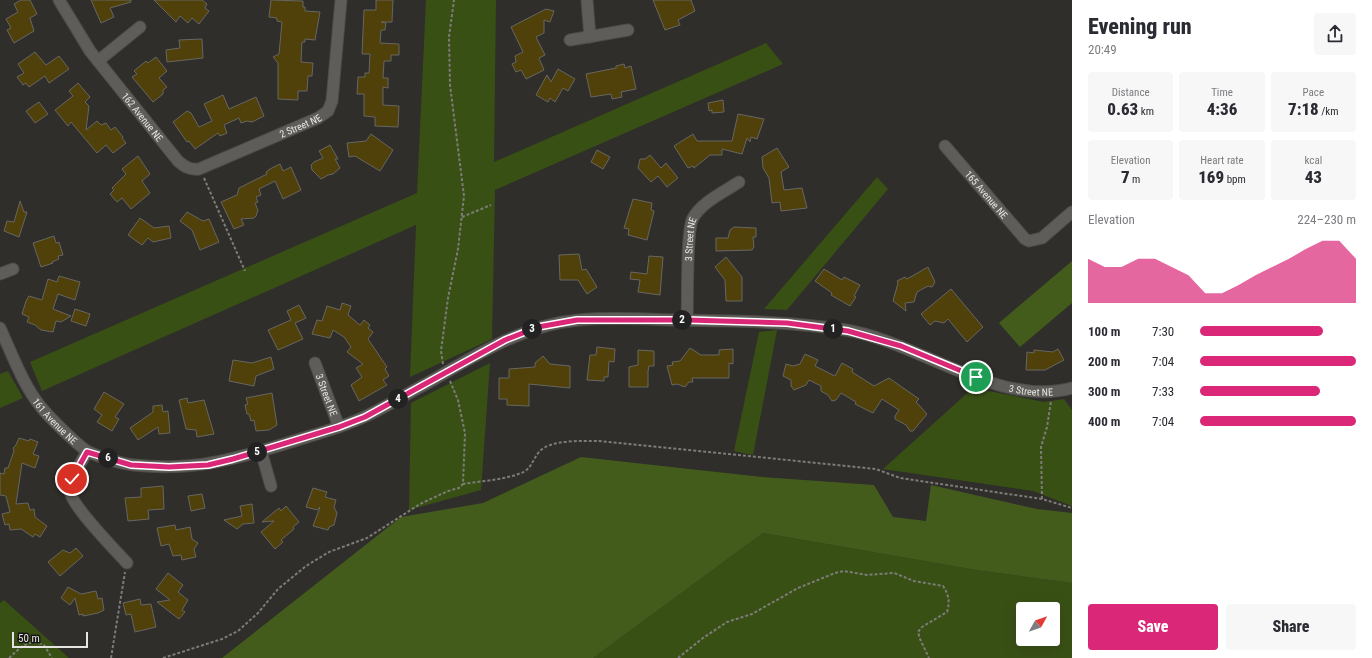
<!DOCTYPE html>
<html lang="en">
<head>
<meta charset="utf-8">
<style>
  body { margin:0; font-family:"Roboto Condensed",sans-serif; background:#f7f7f7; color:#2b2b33; height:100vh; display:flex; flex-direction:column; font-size:15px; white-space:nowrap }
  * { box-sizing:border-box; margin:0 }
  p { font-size:13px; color:#7c7c81 }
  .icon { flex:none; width:22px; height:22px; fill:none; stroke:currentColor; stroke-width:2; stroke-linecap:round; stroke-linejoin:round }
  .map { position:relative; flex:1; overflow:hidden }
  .details { display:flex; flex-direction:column; background:#fff; width:300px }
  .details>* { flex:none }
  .needle { width:26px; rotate:50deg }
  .buttons { position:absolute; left:1016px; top:602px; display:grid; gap:8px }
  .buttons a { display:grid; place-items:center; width:44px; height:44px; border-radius:4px; background:#fff; box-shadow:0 4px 16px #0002; font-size:20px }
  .scale { position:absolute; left:12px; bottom:10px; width:76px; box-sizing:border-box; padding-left:4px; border:2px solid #e6e5e3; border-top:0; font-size:11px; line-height:14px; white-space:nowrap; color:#e6e5e3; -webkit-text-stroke:3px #171615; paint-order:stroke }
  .pin { position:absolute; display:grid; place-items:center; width:34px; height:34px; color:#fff; margin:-17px; border:2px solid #fff; border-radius:50%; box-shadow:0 1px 4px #0007 }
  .km { position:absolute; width:20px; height:20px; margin:-10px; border-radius:50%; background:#222; color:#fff; font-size:11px; line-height:20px; text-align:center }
  .round { display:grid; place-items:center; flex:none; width:42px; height:42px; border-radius:4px; background:#f7f7f7 }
  .headline { display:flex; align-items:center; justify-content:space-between; height:68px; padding:0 16px }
  h1 { font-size:22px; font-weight:800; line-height:30px }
  .figures { display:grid; grid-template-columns:repeat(3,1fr); gap:6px; height:68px; padding:4px 16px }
  .figures div { display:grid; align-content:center; border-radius:4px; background:#f7f7f7; text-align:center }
  .figures b { font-size:17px; font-weight:800 }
  .figures small { font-size:11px; font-weight:400 }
  .figures p { font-size:11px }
  .chart { height:112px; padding:8px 16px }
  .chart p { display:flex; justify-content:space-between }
  .chart svg { width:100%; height:72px; margin-top:4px; fill:#db2777; opacity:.7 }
  .action { display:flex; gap:8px; margin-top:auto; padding:8px 16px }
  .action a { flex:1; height:46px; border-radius:4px; background:#db2777; color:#fff; font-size:16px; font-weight:800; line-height:46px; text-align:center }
  .action a+a { background:#f7f7f7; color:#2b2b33 }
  ul { padding:0 16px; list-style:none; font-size:13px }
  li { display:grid; grid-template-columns:64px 48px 1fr; align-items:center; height:30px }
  li i { height:10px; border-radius:5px; background:#db2777 }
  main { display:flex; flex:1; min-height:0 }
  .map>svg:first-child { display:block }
  .green { fill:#395015; fill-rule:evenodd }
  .forest { fill:#435c1c }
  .building { fill:#50400a; stroke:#676662 }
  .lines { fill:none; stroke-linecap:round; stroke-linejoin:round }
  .street-casing { stroke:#4d4c49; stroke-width:13 }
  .path { stroke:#7d7c79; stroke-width:2; stroke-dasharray:3 2; stroke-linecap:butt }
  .street { stroke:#5e5d5a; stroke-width:11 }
  .route-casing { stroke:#fff; stroke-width:8 }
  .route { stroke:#db2777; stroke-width:5 }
  .labels { text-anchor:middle; stroke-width:4; stroke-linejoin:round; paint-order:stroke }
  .street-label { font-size:10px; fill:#e6e5e3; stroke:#171615 }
</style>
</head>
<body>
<main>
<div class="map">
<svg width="1072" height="658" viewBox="0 0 1072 658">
  <rect width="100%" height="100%" fill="#2f2e2b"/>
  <path class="green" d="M426,0H496L494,162L766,43L783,64L495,190L492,339L410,377L416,225L42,391L30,362L417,193Z
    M877,177L888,189L787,310L764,309Z
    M777,330L753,455L734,451L759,332Z
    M490,363L481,490L409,510L411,403Z
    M8,371L23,398L0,408V374Z
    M973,388L1044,402L1064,399L1072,410V506L1033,491L883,469Z
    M763,533L976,570L1072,583V658H593ZM1023,609H1053V639H1023Z
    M4,600L69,658H0V603Z"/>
  <path class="forest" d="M1072,261V303L1020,347L999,323Z
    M581,457L762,477L874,485L893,517L926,521L931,485L1037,509L1072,513V583L976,570L763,533L593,658H222L401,517L483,503Z"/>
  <path class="building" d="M21,0H30L37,14L30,18L34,31L14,43L7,30L11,28L6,19L18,12L14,4Z
    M91,0H131V2L110,8L114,17L101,23Z
    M154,0H202L207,4L205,8L209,11L199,24L192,18L188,23L180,16L176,22Z
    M271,0L303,1V7H305V11L320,12L315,40L305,39V42H302L301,62L313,63L312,76H308L307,91H298V100L278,99V63L273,57L279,54L282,22L277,21V18L269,17Z
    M376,0H393L392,22H381L386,23L385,30H381L380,43L399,44V55H391V61H384L383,78H388V88L383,87V105L399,106L398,127L375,126V117L364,116V94H357L358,77H365V73H369L370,54H362L364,10H376Z
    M653,0H691L695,11L678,20L680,25L665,30Z
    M546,9L554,11L550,22L544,20V33L536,37L545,55L539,58L544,70L526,79L521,70L516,72L512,64L516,62L515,56L523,52L511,27Z
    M202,39L203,58L167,62L166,50L180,48L179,40Z
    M35,52L46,65L59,56L69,69L49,83L45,76L29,87L26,83L23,85L17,77L24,73L18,64Z
    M156,57L167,71L159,78L167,87L163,90V94L153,102L132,77L137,74L134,71L146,61L148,63Z
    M624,64L625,68L631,66L636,89L621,92L622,97L612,99L611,94L591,97L586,74L616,68V66Z
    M558,69L575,79L568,91L563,88L555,102L550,98L548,102L536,95L547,75L551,82Z
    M78,83L90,97L85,102L89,106L86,130L97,121L101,125L106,123L111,130L115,127L123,137L122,138L126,143L113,153L106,145L97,153L71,122L68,126L55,110L73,96L69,91Z
    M223,95L229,109L256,97L264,116L252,122L247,121L241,123L239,118L224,125L227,133L220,136L218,133L195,149L189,141L187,142L173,122L187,111L191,113L199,127L212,121L204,104Z
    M723,100L724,112L712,113V110L709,111L708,103Z
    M39,102L48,114L35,123L26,111Z
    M738,114L764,119L757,139L751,137L750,142L747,138L742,154L722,149V155H710L694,168L693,166L688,168L674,146L693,134L697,141H732Z
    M371,134L393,150L380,171L355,156L349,157L347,143L366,141Z
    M330,145L338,159H335L340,168L333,174L328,175L321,179L312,170L311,165L314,162L323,158L319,151Z
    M777,148L789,167L781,172L784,190L802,188L807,208L781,211L780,202L772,203L769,178L763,168L762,157Z
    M597,150L610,157L603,169L591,162Z
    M650,155L661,168L666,163L678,178L667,187L658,176L651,182L638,168L640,159H645Z
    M138,156L150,174L142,181L150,193L131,209L122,198L117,202L110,194L114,190L112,188L126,174L122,169Z
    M280,164L283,171L291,167L301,190L283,199L275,181L259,189L261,195L256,197L258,202L255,203L258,210L256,216L254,218L241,219L244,225L234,229L221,202L237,195L239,188L267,174L266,172L270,169Z
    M633,199L652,203L651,210L654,211L647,240L628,235L629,229L624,228Z
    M20,201L24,212H27L19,237L4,231L7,221L14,222Z
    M187,212L203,221L209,219L219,242L200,250L192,230L180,221Z
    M140,218L154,228L169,226L171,238L153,242L148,238L142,245L128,235Z
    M734,227L756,228V237H753L754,247L752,250L716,251V238H728L730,230Z
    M54,236L56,243L59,242L63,255L58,256L59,259L52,262L53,263L41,267L33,243Z
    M579,254L582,270L586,269L597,287L587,294L578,280H560L559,255Z
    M649,256L663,257L660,295L638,292L640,280L630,279L631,272L647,274Z
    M726,257L742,277V301H726L725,280L715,267Z
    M928,267L935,282L932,287L928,286L917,292L914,302L905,303L906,311L893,301L898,283L897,281L905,277L907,279Z
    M824,269L842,280L844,277L860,285L854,296L856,297L850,306L831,295L832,293L815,281Z
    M59,276L80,282L75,300L58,294L53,309L71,316L61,322L56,321L53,332L41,330L35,325L27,322L29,317L22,314L26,301L29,296L42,300L48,279L57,282Z
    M951,289L983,327L967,342L948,319L944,323L935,321L930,325L921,314Z
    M342,303L351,306L348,315L360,325L364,320L370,325L368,328L373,332L368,339L387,367L385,369L389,376L383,380L387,385L359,401L351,385L362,377L356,368L363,364L347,352L351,347L344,337L333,330L330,338L312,334L317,320L322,321L327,306L340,310Z
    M299,305L306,318L295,323L303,339L278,350L268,330L291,320L287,311Z
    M75,309L90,314L86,326L71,321Z
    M597,347L615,349L614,362L609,361L608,377H604V381L587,380L590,355H596Z
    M690,348L701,355H719V350L733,349V364L729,363V378H692L693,382H689L685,387L677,384L672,385L667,366L673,365L672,362L680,361Z
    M1058,349L1064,360L1045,370H1026L1027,352L1034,353V350L1053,352Z
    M638,350L654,351V366H649L648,371V387H629V367L638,365Z
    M805,354L818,360L815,366L835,376L842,363L853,369L852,372L874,386L889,378L919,399L916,402L927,414L913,431H910L906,425L895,419V416L899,410L882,399L873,413L855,404L856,402L841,393L836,400L832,401L828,395L821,391V386L809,380L806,385L794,390L791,386V380L783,376L786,364L793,366L800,364Z
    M543,356L550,364L570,366V388L529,384V406L507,405V399H499V378H509V369L535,367V363Z
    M271,357L274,369L256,376L254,386L229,381L233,360L252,363Z
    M104,392L124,404L115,417L119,419L112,431L97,422L102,415L94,409Z
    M272,393L277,425L269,430L256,431L254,420L251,421L249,414H247L245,405L248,404L246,398Z
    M187,398L188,403L204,400L214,434L197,437L196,430L186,429L179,400Z
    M162,405L163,412L168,411L170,433L159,434L158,427L138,440L130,428L153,412V406Z
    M19,438L29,441L30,439L38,442L33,454L39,456L35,468L22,463L16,504L28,503L30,510L34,509L35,517L47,526L40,537L35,534L33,537L21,529L10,530L9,524L5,525L2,514L10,512L6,496L0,495V473L4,474L5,468H8L14,451L13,448L16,445Z
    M163,486L164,509L148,510L149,519L128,521L125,498L141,497V488Z
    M313,488L327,492L325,497L336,500L334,507L337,513L334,525L329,527L328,530L313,526L320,507L317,510L306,507Z
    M202,494L205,508L191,511L188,496Z
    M252,504L254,523L243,524L237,529L224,520L242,516L240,506Z
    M286,506L299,522L293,527L294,529L281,540L283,542L275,549L261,532L274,521L262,522L279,508L281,511Z
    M175,525L176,530L190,527L192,539L198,543L194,549L196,557L182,560L181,555L173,556L169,544L161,546L157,528Z
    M76,548L83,556L60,576L48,562L63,550L70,553Z
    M168,573L183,585L178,592L188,600L182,610L185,612L179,619L157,602L170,600L156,589Z
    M68,587L81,594L96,591L98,599L102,598L104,610L98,613L83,616V614L79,615L75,598L70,605L61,598Z
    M140,599L141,605L151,604L156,627L135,632L131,614L126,615L123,603Z"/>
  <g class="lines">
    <defs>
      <g id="street">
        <path id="s1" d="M59,0L90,51L178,161C185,167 190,170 199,169L318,118L328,111L332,101L341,0"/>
        <path d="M587,0L590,37"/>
        <path d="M570,40L628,30"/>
        <path d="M98,61L140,27"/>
        <path id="s2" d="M945,146L1025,239L1029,241L1042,238L1072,212"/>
        <path d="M0,274L13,269"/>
        <path id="s3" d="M687,320C688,302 686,230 693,218C702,202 724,192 739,182"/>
        <path id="s4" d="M0,328C12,354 23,385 41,407C48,416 80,448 89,452C99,457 122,464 134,465C195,472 240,458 297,440C320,433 343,427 364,417C384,408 403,396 422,386C472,358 520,325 579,320C610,317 642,319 674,320C731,321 789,321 846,330C919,342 998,408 1072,388"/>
        <path id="s5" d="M315,363L339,427"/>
        <path d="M261,451L271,486"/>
        <path d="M87,452C81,463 70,478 70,491C71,505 115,550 127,563"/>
      </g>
    </defs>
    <use href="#street" class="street-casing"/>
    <path class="path" d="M204,178L245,271
      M462,217L491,205
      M443,364L441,351L448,298L458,249L464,196L450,85L449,37L454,0
      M450,381L458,400L465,433L463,484C481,481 504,480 521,473C532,469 532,460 539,452C550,439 583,441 599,441L876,469L900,478L1042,499L1072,508
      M1042,499L1041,447L1047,427L1051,401
      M9,658C20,648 28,638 44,645L52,658
      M111,658L125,572
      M163,658L222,639L238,631L258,613L278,589L306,566L329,552L367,538L420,504L448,491L459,488L463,484
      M678,658L703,638L727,622L752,614L798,588L835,573L844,571L867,575L894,573L914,581L943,586C949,595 950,602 947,612L922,627L918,632L920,639L929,658"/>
    <use href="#street" class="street"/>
  </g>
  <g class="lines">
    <defs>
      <path id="route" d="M72,479L87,452L131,465L169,467L208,465L233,459L339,427L365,417L505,340L538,327L577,320H687L787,323L848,331L901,346L976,377"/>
    </defs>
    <use href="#route" class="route-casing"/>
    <use href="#route" class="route"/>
  </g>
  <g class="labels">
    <g class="street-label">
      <text dy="4" stroke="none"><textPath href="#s1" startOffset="144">162 Avenue NE</textPath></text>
      <text dy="4" stroke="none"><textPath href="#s1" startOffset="334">2 Street NE</textPath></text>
      <text dy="4" stroke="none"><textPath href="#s2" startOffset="64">165 Avenue NE</textPath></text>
      <text dy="4" stroke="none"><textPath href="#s3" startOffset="81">3 Street NE</textPath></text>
      <text dy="4" stroke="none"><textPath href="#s4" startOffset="1140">3 Street NE</textPath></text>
      <text dy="4" stroke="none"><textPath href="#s5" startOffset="34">3 Street NE</textPath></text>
      <text dy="4" stroke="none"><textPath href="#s4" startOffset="109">161 Avenue NE</textPath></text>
    </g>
  </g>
</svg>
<div class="buttons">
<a><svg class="needle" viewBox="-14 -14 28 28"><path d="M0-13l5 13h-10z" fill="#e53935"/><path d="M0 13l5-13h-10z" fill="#7c7c81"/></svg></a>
</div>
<div class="scale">50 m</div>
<div class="pin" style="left:976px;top:377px;background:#1e9e55"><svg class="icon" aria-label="arrive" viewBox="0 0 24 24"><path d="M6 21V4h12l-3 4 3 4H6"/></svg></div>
<div class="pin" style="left:72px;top:479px;background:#d93025"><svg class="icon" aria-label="check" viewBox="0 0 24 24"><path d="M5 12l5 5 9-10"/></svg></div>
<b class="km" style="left:833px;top:329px">1</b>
<b class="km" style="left:682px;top:320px">2</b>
<b class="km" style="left:532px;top:329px">3</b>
<b class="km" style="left:398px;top:399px">4</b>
<b class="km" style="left:257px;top:452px">5</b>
<b class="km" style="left:108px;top:458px">6</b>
</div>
<section class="details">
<div class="headline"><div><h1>Evening run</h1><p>20:49</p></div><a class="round"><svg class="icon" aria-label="share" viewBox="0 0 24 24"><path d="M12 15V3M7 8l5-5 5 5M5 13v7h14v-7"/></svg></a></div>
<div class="figures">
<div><p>Distance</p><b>0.63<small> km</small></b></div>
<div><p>Time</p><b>4:36</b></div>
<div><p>Pace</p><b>7:18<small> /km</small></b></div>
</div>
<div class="figures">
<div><p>Elevation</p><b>7<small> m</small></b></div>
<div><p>Heart rate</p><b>169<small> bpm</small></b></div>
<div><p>kcal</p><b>43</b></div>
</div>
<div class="chart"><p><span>Elevation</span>224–230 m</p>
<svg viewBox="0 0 160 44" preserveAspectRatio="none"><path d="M0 44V17L10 22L20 22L30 17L40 17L50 22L60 27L70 38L80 38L90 33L100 27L110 22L120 17L130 11L140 6L150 6L160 17V44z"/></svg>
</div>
<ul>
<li><b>100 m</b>7:30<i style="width:79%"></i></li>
<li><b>200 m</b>7:04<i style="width:100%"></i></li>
<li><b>300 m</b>7:33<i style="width:77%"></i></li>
<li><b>400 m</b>7:04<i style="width:100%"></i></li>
</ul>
<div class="action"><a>Save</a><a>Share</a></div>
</section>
</main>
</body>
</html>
